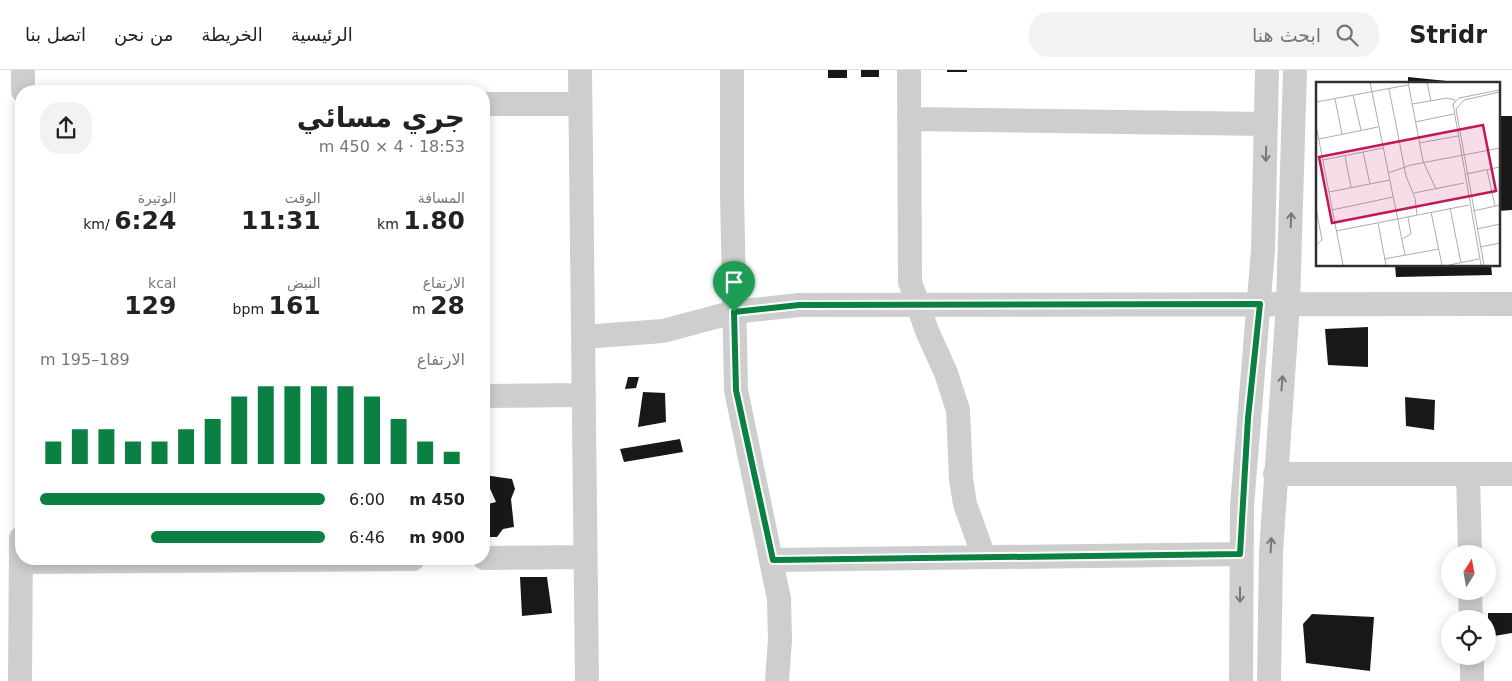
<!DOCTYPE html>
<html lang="ar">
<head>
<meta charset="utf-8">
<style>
  body { margin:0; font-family:"DejaVu Sans","Noto Naskh Arabic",sans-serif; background:#f2f2f2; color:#222; direction:rtl; height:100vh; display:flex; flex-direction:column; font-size:19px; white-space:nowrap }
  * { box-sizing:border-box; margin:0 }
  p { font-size:16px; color:#767676 }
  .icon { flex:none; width:28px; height:28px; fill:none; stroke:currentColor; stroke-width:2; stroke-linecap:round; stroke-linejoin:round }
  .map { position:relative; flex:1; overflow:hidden; direction:ltr }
  .sheet { position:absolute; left:15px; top:15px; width:475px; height:480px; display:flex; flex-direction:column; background:#fff; border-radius:20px; box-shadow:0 2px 12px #0003; direction:rtl }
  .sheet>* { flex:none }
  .needle { width:32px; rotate:11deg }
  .tools { position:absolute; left:1441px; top:475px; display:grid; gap:10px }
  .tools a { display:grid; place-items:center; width:55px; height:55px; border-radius:50%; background:#fff; box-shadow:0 2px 12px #0003; font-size:25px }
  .pin { position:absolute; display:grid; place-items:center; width:42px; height:42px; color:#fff; margin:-51px -21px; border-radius:50% 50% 50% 0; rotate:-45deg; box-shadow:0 0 5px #0007 }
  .pin .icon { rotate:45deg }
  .round { display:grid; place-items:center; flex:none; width:52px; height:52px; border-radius:20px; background:#f2f2f2 }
  .headline { display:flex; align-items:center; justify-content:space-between; height:85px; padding:0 25px }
  h1 { font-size:28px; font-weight:600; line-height:38px }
  .metrics { display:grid; grid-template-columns:repeat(3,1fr); gap:8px; height:85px; padding:5px 25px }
  .metrics div { display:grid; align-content:center }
  .metrics b { font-size:25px; font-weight:600 }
  .metrics small { font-size:14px; font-weight:400 }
  .metrics p { font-size:14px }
  .chart { height:140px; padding:10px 25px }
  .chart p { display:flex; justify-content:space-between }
  .chart svg { width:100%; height:90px; margin-top:5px; stroke:#0b8043; stroke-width:6 }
  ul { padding:0 25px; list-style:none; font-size:16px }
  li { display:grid; grid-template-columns:80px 60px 1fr; align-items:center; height:38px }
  li i { height:12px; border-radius:6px; background:#0b8043 }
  header { display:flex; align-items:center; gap:30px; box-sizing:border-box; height:70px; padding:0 25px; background:#fff; border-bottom:1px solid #e0e0e0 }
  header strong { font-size:24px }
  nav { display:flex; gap:28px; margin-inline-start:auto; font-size:18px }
  .search { width:350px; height:45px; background:#f2f2f2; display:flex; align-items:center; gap:12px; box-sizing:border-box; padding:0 18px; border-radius:20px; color:#767676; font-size:19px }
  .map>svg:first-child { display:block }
  .building { fill:#181818 }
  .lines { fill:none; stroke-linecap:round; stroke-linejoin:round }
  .minor { stroke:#cecece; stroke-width:24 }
  .oneway { stroke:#787878 }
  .route-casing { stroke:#fff; stroke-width:10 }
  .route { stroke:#0b8043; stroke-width:6 }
  .inset-road { fill:none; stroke:#adadad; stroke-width:1 }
  .view { fill:#c2185b; fill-opacity:0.15; stroke:#c2185b; stroke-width:2.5 }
  .inset-edge { fill:none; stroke:#313131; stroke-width:2.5 }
</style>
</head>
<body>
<header>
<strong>Stridr</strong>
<div class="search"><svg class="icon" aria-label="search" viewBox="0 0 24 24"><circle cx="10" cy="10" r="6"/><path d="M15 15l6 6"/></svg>ابحث هنا</div>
<nav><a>الرئيسية</a><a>الخريطة</a><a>من نحن</a><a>اتصل بنا</a></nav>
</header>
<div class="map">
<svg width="1512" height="611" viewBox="0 0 1512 611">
  <rect width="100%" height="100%" fill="#fff"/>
  <path class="building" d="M828,0H847V8H828Z
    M861,0H879V7H861Z
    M947,0H967V2H947Z
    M1408,7L1447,11L1448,14H1408Z
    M1498,46H1512V140L1498,141Z
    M1395,195H1491L1492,205L1396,207Z
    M1368,257V297L1328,295L1325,259Z
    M628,307H639L636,318L625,319Z
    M643,322L665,323L666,352L638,357Z
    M1405,327L1435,330L1434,360L1406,356Z
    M680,369L683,382L624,392L620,379Z
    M484,405L512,409L515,419L511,429L514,457L503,459L497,467H487L484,435L496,432Z
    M520,507H547L552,543L522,546Z
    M1488,543H1512V563L1488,567Z
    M1312,544L1374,547L1370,601L1306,593L1303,554Z"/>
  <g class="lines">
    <path class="minor" d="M23,0V21
      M580,0L587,611
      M732,0V122L736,320L779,529L780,570L777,611
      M909,0L910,212L927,261L946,303L958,340L961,409L965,434L984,487
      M484,34H580
      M909,49L1266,54
      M583,267L663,261L734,242L799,235L1512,234
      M484,326L583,325
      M1275,404H1512
      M1468,404L1470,484
      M484,488L585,487
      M773,490L1240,484
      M21,492L413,489
      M1470,521L1471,549
      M1472,586V611
      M20,611L21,468
      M1241,611L1242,436L1263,180L1267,0
      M1269,611L1271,482L1288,234L1295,0"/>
  </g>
  <defs><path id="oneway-shaft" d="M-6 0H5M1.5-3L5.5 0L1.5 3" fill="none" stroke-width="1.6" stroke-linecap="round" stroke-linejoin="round" transform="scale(1.25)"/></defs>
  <g class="oneway">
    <use href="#oneway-shaft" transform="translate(1266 84) rotate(91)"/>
    <use href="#oneway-shaft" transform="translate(1291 150) rotate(-88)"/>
    <use href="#oneway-shaft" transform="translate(1282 313) rotate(-86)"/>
    <use href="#oneway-shaft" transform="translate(1271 475) rotate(-87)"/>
    <use href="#oneway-shaft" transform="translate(1240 525) rotate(90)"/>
  </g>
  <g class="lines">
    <defs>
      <path id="route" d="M1260,234L1248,348L1240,484L773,490L736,320L734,242L799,235Z"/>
    </defs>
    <use href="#route" class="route-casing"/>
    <use href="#route" class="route"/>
  </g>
  <g transform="translate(1316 12)">
    <rect width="184" height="184" fill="#fff"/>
    <path class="inset-road" d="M54,0L89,173M92,0L107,79L120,107M111,0L115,19M73,7L90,94L99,116L101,133M37,13L45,48M19,17L26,52M0,20L92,3M96,22L131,16L139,18M99,40L138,32M0,43L27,183M3,57L62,45M103,61L142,54M47,70L54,102M29,74L35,105M7,78L67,66M171,88L179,124M72,91L95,83L184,66M150,92L184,85M13,110L74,98M98,111L148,101M0,126L6,158L0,163M134,126L145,181M16,128L77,115M157,129L184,123M115,130L126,183M62,141L70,183M161,147L184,142M20,149L153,123M86,157L95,152L92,135M164,165L184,161M68,177L123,167M133,183L163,177M165,183L137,22L143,16L184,8M168,183L140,27L148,18L184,10"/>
    <path class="view" d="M167,43L180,109L16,141L3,75Z"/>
    <rect width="184" height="184" class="inset-edge"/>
  </g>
</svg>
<div class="tools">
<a><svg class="needle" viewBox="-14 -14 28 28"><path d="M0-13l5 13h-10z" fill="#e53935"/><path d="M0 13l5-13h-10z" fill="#767676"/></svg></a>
<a><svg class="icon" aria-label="locate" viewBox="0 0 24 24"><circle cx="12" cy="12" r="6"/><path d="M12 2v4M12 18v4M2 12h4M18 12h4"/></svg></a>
</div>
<div class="pin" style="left:734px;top:242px;background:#1e9e55"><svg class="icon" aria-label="arrive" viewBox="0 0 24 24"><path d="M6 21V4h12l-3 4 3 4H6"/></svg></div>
<section class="sheet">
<div class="headline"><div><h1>جري مسائي</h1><p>18:53 · 4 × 450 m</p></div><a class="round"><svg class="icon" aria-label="share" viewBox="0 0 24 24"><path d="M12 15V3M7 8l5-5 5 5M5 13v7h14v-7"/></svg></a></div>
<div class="metrics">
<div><p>المسافة</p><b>1.80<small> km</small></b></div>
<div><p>الوقت</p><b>11:31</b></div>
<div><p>الوتيرة</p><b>6:24<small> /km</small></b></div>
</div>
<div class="metrics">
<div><p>الارتفاع</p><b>28<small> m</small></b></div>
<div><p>النبض</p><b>161<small> bpm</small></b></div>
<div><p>kcal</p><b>129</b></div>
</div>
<div class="chart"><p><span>الارتفاع</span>189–195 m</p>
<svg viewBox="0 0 160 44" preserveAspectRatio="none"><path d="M5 44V33M15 44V27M25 44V27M35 44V33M45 44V33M55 44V27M65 44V22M75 44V11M85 44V6M95 44V6M105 44V6M115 44V6M125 44V11M135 44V22M145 44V33M155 44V38"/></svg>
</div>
<ul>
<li><b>450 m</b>6:00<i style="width:100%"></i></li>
<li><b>900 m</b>6:46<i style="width:61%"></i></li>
</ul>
</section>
</div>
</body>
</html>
